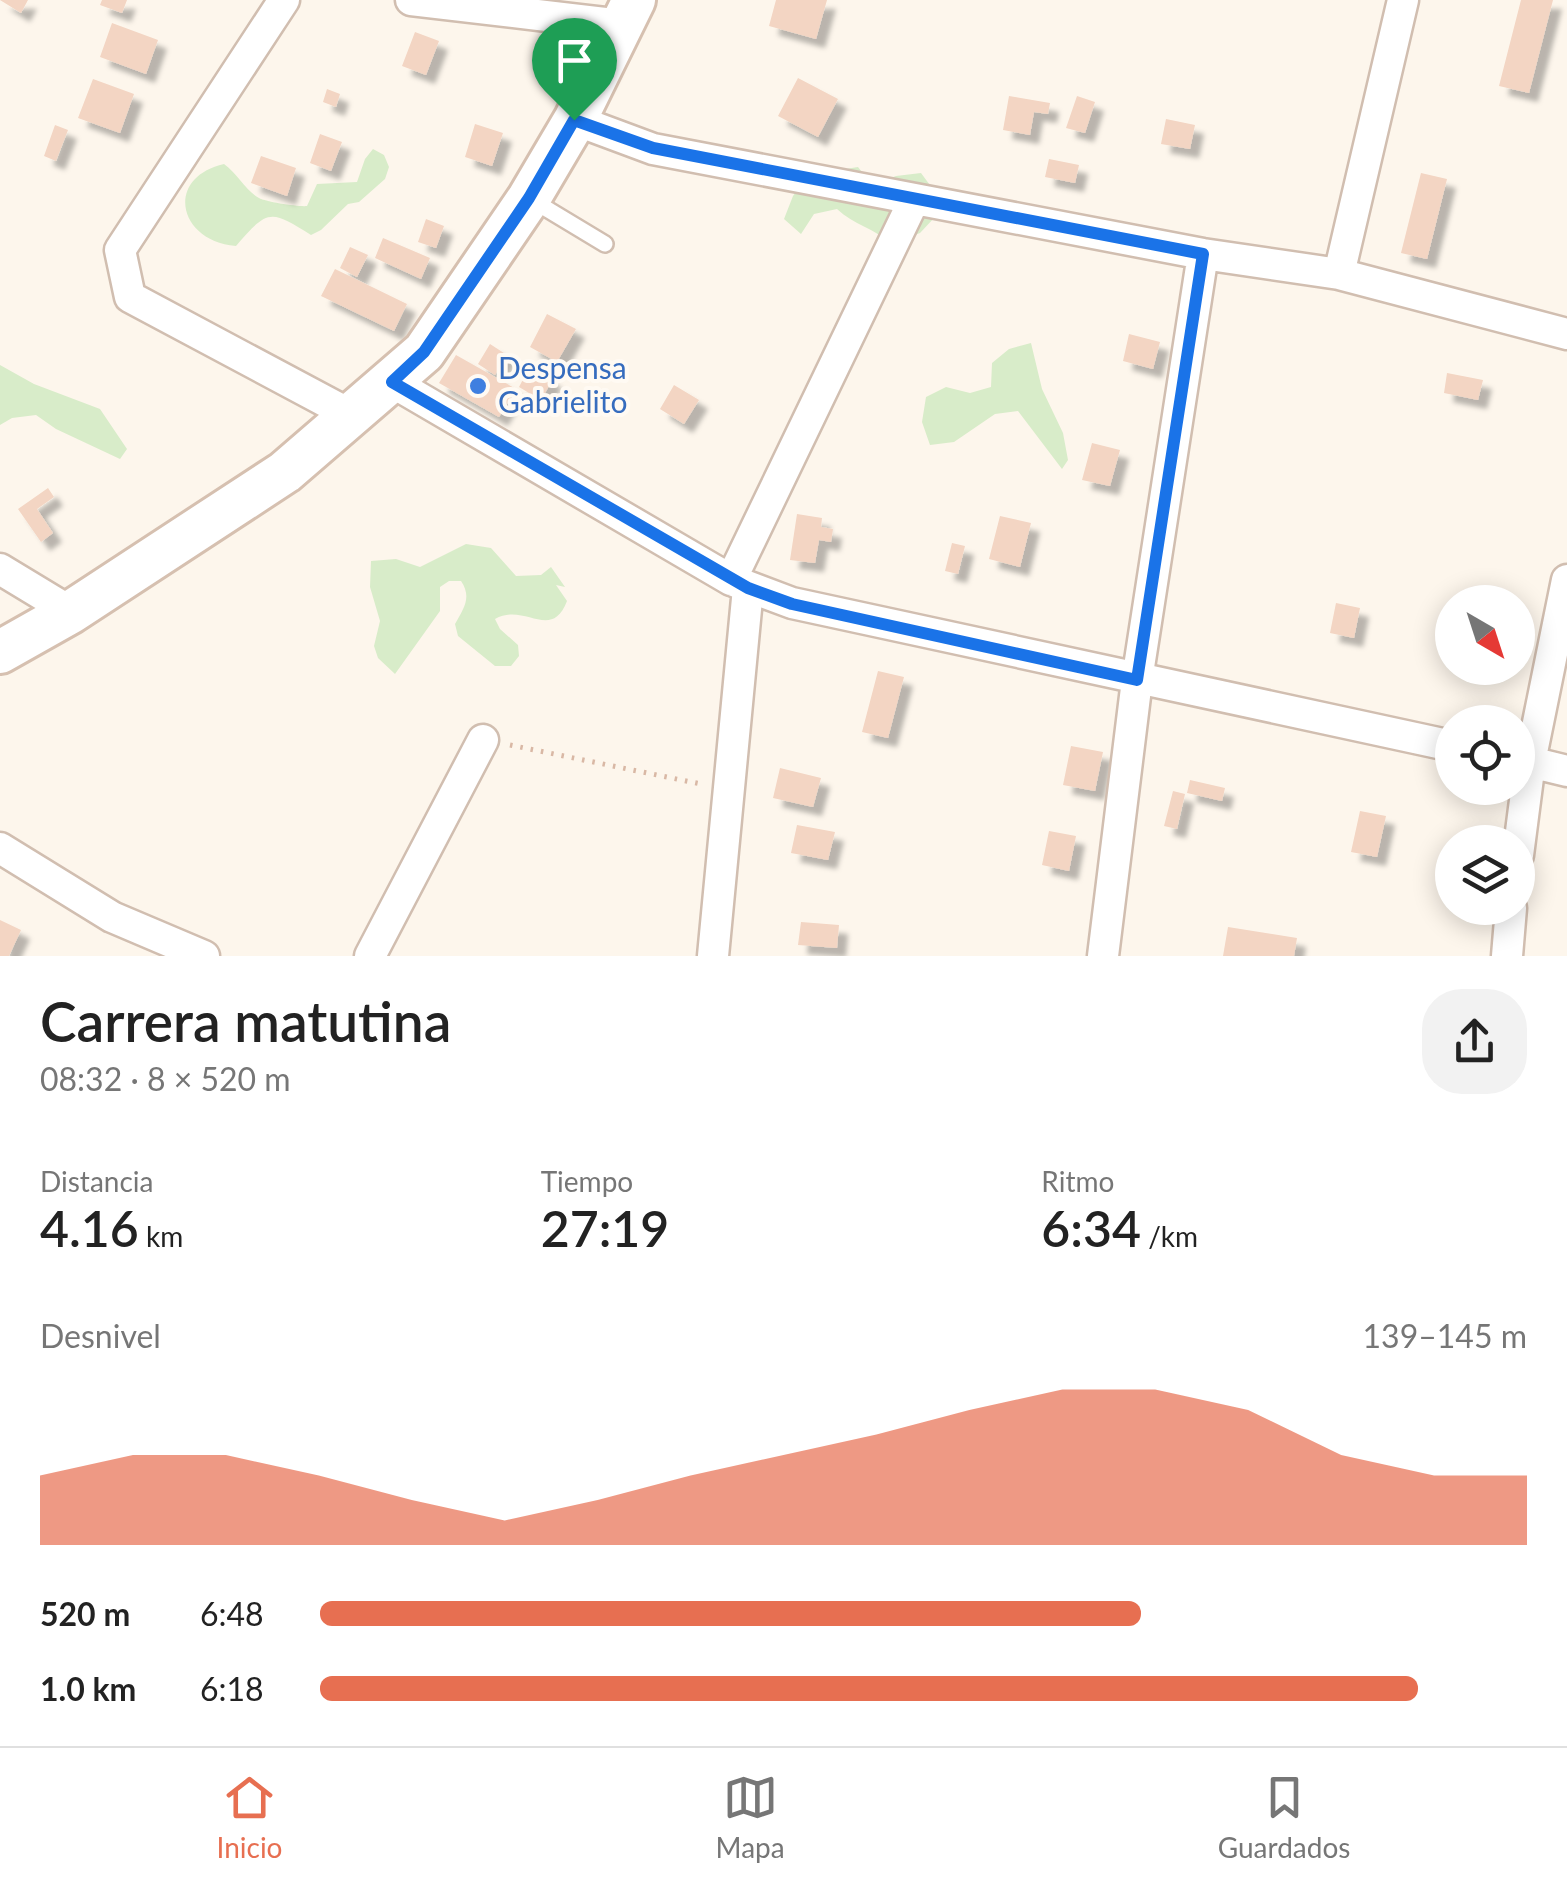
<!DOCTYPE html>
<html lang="es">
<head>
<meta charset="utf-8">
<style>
  body { margin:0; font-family:Lato,sans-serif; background:#f2f2f2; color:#222; height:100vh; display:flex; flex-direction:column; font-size:38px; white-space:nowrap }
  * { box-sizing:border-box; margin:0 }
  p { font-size:32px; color:#767676 }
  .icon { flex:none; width:55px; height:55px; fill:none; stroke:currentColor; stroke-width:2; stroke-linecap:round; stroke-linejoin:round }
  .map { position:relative; height:956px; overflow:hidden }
  .drawer { display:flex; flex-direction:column; background:#fff; flex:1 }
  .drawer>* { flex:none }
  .needle { width:65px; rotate:141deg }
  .controls { position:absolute; left:1435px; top:585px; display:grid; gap:20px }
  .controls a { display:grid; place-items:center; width:100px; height:100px; border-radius:50%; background:#fff; box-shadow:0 5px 25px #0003; font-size:50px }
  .pin { position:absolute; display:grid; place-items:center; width:85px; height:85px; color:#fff; margin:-102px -42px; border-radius:50% 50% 50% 0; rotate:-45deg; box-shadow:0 0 10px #0007 }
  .pin .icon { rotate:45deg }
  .round { display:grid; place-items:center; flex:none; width:105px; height:105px; border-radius:40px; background:#f2f2f2 }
  .summary { display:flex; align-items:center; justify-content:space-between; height:170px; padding:0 40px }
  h1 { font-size:55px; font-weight:600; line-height:75px }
  .figures { display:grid; grid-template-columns:repeat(3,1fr); gap:15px; height:170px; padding:10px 40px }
  .figures div { display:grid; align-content:center }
  .figures b { font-size:50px; font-weight:600 }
  .figures small { font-size:28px; font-weight:400 }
  .figures p { font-size:28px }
  .chart { height:280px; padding:20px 40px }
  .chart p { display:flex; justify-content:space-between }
  .chart svg { width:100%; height:180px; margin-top:10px; fill:#e76f51; opacity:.7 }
  ul { padding:0 40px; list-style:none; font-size:32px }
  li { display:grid; grid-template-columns:160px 120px 1fr; align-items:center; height:75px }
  li i { height:25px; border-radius:12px; background:#e76f51 }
  .menu { display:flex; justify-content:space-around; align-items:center; height:140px; border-top:2px solid #e0e0e0; background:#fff; font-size:28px; color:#767676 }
  .menu a { display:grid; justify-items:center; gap:5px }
  .menu .selected { color:#e76f51 }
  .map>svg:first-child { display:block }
  .green { fill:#d8ecc9 }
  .building { fill:#f3d5c3; filter:url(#shadow) }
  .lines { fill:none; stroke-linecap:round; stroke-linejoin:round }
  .lane-casing { stroke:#d1beb0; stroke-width:20 }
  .street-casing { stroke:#d1beb0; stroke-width:35 }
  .secondary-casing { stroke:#d6c0b0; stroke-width:48 }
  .path { stroke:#d9b8a5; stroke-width:5; stroke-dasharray:2.5 8; stroke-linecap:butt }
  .lane { stroke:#fff; stroke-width:15 }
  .street { stroke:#fff; stroke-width:30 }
  .secondary { stroke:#fff; stroke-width:42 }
  .route-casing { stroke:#fff; stroke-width:20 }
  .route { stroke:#1a73e8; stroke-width:12 }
  .shop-dot { fill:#3f7fe0; stroke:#fffaf3; stroke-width:4 }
  .labels { text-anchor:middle; stroke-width:8; stroke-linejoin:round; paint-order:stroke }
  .shop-label { font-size:30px; fill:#366cbe; stroke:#fffaf3; text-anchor:start }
</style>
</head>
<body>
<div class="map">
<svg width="1567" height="956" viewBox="0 0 1567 956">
  <defs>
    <filter id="shadow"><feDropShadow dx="9" dy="9" stdDeviation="2.5" flood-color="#0004"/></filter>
  </defs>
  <rect width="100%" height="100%" fill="#fdf6ec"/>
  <path class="green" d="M373,149L384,155L389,167L385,179L359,202L348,204L321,230L311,235C270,209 268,209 236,246C178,241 164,178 224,164C237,173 246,191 259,198C266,202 299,207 307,206L317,184L357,182L365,159Z
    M858,167L872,185L896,176L921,173L935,192V217L920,233L891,244C874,228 854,225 837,209L814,214L801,234L784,219L793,196L808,175Z
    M1031,343L1042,389L1063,433L1068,460L1062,469L1018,411L995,414L954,442L930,445L922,422L926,397L946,387L970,393L991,387L992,363L1009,349Z
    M0,365L34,384L100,409L127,449L120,459L56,429L36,415L12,418L0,425Z
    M466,544L491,548L516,576L541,575L551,567L565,587L556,585L567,601C551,642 525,602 495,619L500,629L518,645L519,656L511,666H495L458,636L455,624C464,608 472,597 461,581H449L440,587V611L395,674L378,658L374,646L380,621L370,587L371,561L396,559L420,567Z"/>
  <path class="building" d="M0,0H28L21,13Z
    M102,0H127L122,13L100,5Z
    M776,0H827L816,39L769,26Z
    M1521,0H1553L1529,93L1499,86Z
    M112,23L158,40L146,74L100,57Z
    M415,32L439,41L426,75L402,66Z
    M798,78L838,99L818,137L778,116Z
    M93,79L134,94L120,133L78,118Z
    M327,89L340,94L336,107L323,102Z
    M1009,96L1050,103L1048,114L1034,112L1030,135L1003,130Z
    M1077,96L1095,102L1085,133L1066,128Z
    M1166,119L1195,125L1190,149L1161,144Z
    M475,124L503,133L492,166L465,157Z
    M55,125L68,130L56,161L44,156Z
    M320,134L342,142L331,171L310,163Z
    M261,156L296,168L287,196L251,183Z
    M1049,159L1079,165L1075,183L1045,177Z
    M1421,173L1447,179L1427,259L1401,253Z
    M426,219L444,226L436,248L418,242Z
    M383,238L430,258L421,279L375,258Z
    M350,247L368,255L357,277L340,268Z
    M335,269L407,304L394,331L321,296Z
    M547,314L576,329L557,362L530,347Z
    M1129,334L1160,342L1153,369L1123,361Z
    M490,344L507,355L495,375L478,364Z
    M456,355L516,389L499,417L439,383Z
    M530,366L553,379L541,400L519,387Z
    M1447,373L1483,380L1478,400L1444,393Z
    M674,385L699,400L684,424L660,409Z
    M1092,443L1120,450L1110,486L1082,480Z
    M48,488L54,497L37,509L53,533L41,542L18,509Z
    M797,514L822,518L821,527L833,529L831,542L819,540L815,563L790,560Z
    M1000,516L1031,523L1020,567L989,559Z
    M952,543L965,546L958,574L945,571Z
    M1336,603L1360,608L1354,638L1330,633Z
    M878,671L904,677L888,738L862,732Z
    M1071,746L1103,752L1095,791L1063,785Z
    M780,768L821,778L813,807L773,798Z
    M1190,780L1225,788L1222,801L1187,793Z
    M1173,791L1185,794L1177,829L1164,826Z
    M1360,811L1386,816L1377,857L1351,852Z
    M797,825L835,832L828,860L791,853Z
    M1049,831L1076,836L1069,871L1042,865Z
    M0,920L21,930L9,956H0Z
    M801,922L839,925L837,948L798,945Z
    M1228,927L1297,938L1294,956H1223Z"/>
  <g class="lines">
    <defs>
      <path id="lane" d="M532,200L605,244"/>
      <path id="street" d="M284,0L120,250L130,297L353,416
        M411,0L622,25
        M575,120L653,149L1203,254L1339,274L1567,334
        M1339,274L1403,0
        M392,382L731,580L792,603L1452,746
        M0,569L71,612
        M731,580L914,200
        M1518,759L1567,771
        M0,848L112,917L204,956
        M1518,855L1530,762L1567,580
        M370,956L483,740
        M713,956L748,588
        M1103,956L1137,680L1203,254
        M1507,956L1511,908"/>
      <path id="secondary" d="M0,652L71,612L285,472L424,352L529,198L575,120L634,0"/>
    </defs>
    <use href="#lane" class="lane-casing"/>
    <use href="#street" class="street-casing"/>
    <use href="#secondary" class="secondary-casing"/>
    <path class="path" d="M510,745L701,784"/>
    <use href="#lane" class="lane"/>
    <use href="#street" class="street"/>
    <use href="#secondary" class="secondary"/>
  </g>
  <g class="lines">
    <defs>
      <path id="route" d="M574,120L653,148L1203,254L1137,680L792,604L748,588L392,382L424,352L529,198Z"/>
    </defs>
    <use href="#route" class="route-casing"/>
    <use href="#route" class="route"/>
  </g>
  <circle class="shop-dot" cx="478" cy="386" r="10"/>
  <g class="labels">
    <g class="shop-label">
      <text x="498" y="379">Despensa<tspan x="498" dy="34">Gabrielito</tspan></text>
    </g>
  </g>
</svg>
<div class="controls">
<a><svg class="needle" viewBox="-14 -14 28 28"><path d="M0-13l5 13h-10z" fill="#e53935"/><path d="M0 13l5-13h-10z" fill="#767676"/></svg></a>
<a><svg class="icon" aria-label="locate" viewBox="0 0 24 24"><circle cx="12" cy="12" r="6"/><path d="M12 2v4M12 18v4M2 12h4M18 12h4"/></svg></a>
<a><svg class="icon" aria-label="layers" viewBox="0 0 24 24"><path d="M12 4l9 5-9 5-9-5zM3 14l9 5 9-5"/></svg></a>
</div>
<div class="pin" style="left:574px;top:120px;background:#1e9e55"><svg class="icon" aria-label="arrive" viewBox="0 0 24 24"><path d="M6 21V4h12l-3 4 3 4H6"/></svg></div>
</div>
<section class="drawer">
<div class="summary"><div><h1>Carrera matutina</h1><p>08:32 · 8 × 520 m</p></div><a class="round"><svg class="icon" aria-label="share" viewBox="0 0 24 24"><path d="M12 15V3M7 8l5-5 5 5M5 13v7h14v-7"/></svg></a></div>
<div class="figures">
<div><p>Distancia</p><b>4.16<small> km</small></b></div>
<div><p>Tiempo</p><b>27:19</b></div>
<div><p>Ritmo</p><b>6:34<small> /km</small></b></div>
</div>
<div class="chart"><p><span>Desnivel</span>139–145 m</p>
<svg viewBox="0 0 160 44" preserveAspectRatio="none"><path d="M0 44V27L10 22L20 22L30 27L40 33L50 38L60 33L70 27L80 22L90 17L100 11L110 6L120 6L130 11L140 22L150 27L160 27V44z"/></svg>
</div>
<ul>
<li><b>520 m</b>6:48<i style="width:68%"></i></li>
<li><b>1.0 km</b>6:18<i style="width:91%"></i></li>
</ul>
</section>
<nav class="menu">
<a class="selected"><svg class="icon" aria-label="home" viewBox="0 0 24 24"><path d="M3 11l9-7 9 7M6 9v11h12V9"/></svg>Inicio</a>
<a><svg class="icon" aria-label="map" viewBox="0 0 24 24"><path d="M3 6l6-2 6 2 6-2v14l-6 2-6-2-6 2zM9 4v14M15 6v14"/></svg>Mapa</a>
<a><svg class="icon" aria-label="saved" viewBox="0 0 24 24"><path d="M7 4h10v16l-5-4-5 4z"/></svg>Guardados</a>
</nav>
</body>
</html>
